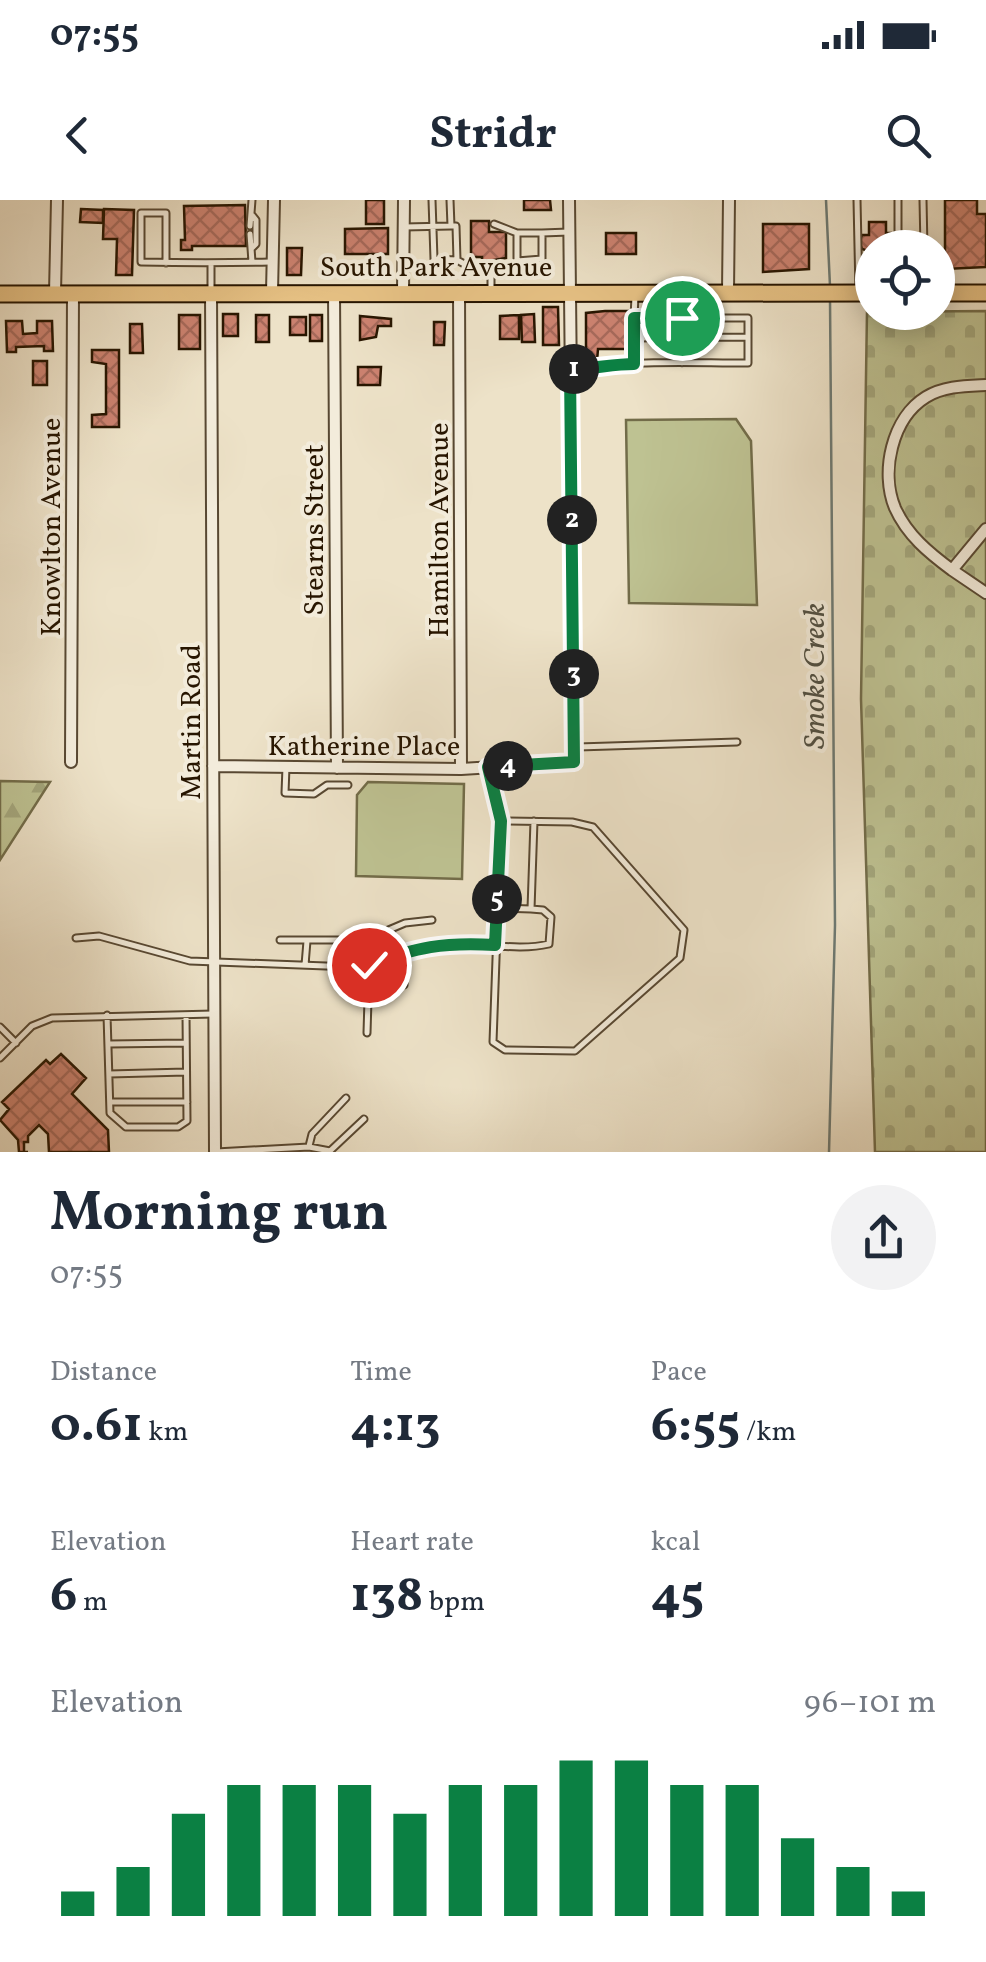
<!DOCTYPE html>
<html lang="en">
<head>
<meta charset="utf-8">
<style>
  body { margin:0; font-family:Vollkorn,serif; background:#f2f2f3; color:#1f2937; height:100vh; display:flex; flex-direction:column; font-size:38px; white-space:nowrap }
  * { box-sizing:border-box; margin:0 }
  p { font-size:32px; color:#747a83 }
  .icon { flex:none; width:55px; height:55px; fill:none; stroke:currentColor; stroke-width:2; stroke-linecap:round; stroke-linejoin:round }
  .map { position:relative; height:952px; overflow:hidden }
  .details { display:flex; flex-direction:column; background:#fff; flex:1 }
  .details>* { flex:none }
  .controls { position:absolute; left:855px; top:30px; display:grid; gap:20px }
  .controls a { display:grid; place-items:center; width:100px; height:100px; border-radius:50%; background:#fff; box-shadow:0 5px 25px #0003; font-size:50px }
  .pin { position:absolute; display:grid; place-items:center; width:85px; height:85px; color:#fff; margin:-42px; border:5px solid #fff; border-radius:50%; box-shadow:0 2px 10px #0007 }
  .km { position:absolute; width:50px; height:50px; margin:-25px; border-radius:50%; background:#222; color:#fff; font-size:28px; line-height:50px; text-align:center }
  .round { display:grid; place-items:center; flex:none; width:105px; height:105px; border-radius:52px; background:#f2f2f3 }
  .summary { display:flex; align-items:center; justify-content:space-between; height:170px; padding:0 50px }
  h1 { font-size:55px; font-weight:700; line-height:75px }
  .stats { display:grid; grid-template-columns:repeat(3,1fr); gap:15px; height:170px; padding:10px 50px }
  .stats div { display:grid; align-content:center }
  .stats b { font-size:50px; font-weight:700 }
  .stats small { font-size:28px; font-weight:400 }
  .stats p { font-size:28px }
  .chart { height:280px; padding:20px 50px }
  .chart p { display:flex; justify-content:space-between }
  .chart svg { width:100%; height:180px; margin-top:10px; stroke:#0b8043; stroke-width:6 }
  .status { display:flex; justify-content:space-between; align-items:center; height:70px; padding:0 50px; background:#fff; direction:ltr }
  .status svg { height:28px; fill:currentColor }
  header { display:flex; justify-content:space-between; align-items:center; height:130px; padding:0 50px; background:#fff; font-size:45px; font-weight:700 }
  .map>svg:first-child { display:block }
  .forest { fill:url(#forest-firs); stroke:#726c49; stroke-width:2.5 }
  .cemetery { fill:url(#cemetery-stones); stroke:#726c49; stroke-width:2.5 }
  .pitch { fill:#bec292; stroke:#726c49; stroke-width:2.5 }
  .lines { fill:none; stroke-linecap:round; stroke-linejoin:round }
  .stream { stroke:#6d7972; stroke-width:2.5 }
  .building { fill:url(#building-cross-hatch); stroke:#271500; stroke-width:2.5 }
  .service-casing { stroke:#584832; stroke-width:9 }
  .minor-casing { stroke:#584832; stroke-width:14 }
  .primary-casing { stroke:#271500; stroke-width:19 }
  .service { stroke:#f3ecdb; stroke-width:5 }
  .minor { stroke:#f3ecdb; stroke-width:10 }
  .primary { stroke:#e6c184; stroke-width:15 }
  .route-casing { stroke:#fff; stroke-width:20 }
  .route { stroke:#0b8043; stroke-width:12 }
  .labels { text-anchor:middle; stroke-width:8; stroke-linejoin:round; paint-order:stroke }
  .street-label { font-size:28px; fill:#271500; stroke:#f3ecdb }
  .water-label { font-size:30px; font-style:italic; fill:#504f42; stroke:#f3ecdb }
</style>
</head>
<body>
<div class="status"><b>07:55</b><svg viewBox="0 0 49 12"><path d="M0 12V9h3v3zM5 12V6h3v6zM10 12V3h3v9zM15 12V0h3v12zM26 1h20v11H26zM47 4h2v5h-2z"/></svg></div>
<header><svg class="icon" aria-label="back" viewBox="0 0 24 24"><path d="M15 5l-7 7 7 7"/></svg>Stridr<svg class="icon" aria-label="search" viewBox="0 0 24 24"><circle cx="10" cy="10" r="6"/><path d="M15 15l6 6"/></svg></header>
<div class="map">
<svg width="986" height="952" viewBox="0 0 986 952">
  <defs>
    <pattern id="forest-firs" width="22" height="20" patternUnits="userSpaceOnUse" patternTransform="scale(2.5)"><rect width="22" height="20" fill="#bec292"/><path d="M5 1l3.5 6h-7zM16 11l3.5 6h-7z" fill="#a3a67c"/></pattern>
    <pattern id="cemetery-stones" width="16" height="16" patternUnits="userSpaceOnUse" patternTransform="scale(2.5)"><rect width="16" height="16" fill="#bec292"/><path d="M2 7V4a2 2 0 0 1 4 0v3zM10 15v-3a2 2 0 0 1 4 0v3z" fill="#a3a67c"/></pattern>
    <pattern id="building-cross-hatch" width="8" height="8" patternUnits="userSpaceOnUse" patternTransform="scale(2.5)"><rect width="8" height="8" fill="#cc8270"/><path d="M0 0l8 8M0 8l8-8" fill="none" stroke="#a6695a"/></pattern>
  </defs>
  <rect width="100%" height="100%" fill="#ede2c8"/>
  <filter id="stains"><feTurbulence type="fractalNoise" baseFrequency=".002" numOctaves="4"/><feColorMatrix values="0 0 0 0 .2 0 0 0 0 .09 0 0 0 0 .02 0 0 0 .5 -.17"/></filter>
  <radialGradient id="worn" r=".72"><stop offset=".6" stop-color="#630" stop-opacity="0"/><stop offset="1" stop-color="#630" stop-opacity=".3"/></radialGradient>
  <path class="forest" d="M0,581L50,582L0,660Z"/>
  <path class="cemetery" d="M986,111V952H875L861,499L867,112Z"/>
  <path class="pitch" d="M736,219L751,241L757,405L629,403L626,220Z
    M368,582L464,584L462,679L356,676L357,595Z"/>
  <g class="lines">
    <path class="stream" d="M826,0L830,86
      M829,952L835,725L830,99"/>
  </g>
  <path class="building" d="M366,0H384V24H366Z
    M524,0H550L551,10H524Z
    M945,0H977V14H986V67L945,69Z
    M245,5L246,46H192V50H181V40H185L184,6Z
    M81,9L103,10V23L80,22Z
    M104,9L134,10L132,75H116L117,39H103Z
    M471,21H489V32H506V58L482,62V57H471Z
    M869,22H886V33H891V48H872V52L862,49L859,42L862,35H869Z
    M763,24H809V69L763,72Z
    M388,28V54H345V29Z
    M606,33H636V54H606Z
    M287,48H302L301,75H287Z
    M543,107H558L559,145H543Z
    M605,111H628V149H598L597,161H586V113Z
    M223,114H238V136H223Z
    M534,114L535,142H522L521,115Z
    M179,115H200V149H179Z
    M256,115H269V142H256Z
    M310,115H322V141H310Z
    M519,115V139H500V116Z
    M360,116L391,119V126H378L376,137L360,140Z
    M290,117H306V135H290Z
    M6,121H22L23,134L37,133V121H52L53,151H44V146L16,147V152H7Z
    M434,122H445L444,145H434Z
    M130,124H142L143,153H130Z
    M92,150H119V227H92V215L106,214V164L92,162Z
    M33,161H47V185H33Z
    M358,167H381L380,185H358Z
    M61,854L86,878L72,894L108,930L109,952H49L48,934L39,925L28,936V942H24V952H28H19L18,940L0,920L9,909L2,902L46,860L50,864Z"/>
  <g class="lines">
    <defs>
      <path id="service" d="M432,0L434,59L457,60L456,26H451L450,0
        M857,0L859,92
        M898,0V48
        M923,0L924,48
        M250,26L252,0
        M404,27L451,26
        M517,33V60
        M542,33L569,32
        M250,34L252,62
        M252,48L256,44V20L252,15
        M457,60L475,70H507L517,61L542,59V33H517L494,24
        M166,63V13H141V62C184,63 227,63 270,62
        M491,70V91
        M211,89V63
        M682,96V163
        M634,118L635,96
        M634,138L748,137
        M573,169C590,169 604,165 620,164C662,161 705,163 748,163V118H634V164
        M578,547L737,542
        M286,567L285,593L314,594L327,585H348
        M488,570L501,621L493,842L505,850L575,851L680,758L684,730L593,627L572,622L501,621
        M497,708L531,709L534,621
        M390,730L400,753
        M76,738L99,736L190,761L352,767C384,764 412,747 445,744C478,741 516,752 549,744L551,717L543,710L531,709
        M280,740H365L405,723L432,720
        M305,765L307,741
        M404,785L405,751
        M107,815L110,913L126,927H178L187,921L186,815
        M0,827L16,843
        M367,833L369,766
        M109,844L186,843
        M0,858L32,826L52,818L213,814
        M109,874L186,872
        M110,902H187
        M309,946L312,934L346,898
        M216,952L309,947L330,951L364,919"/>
      <path id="minor" d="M459,91L461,569
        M211,92L215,952
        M272,92L274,0
        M334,92L337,568
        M403,92L404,0
        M728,92L729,0
        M55,93L57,0
        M986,329L952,370L986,393
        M952,370C929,353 907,335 895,308C880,272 892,218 926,197C944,186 966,186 986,185
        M71,562L73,93
        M213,566L461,569L575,562L569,0"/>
      <path id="primary" d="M938,93H986
        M0,94L872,93"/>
    </defs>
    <use href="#service" class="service-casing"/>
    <use href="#minor" class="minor-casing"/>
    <use href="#primary" class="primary-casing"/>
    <use href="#service" class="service"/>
    <use href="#minor" class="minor"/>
    <use href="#primary" class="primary"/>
  </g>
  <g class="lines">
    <defs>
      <path id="route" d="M369,765C417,747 443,742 495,745L501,621L488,567L574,562L570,169C593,169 612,164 634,164V118H682"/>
    </defs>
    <use href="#route" class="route-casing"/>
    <use href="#route" class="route"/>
  </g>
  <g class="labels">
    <g class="street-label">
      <text x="436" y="76">South Park Avenue</text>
      <text transform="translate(50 327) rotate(-90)" y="10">Knowlton Avenue</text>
      <text transform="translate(313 330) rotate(-90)" y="10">Stearns Street</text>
      <text transform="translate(438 330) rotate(-90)" y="10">Hamilton Avenue</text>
      <text transform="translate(190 522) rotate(-90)" y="10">Martin Road</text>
      <text x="364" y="555">Katherine Place</text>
    </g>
    <g class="water-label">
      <text transform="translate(814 476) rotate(-90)" y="10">Smoke Creek</text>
    </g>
  </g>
  <rect width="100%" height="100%" filter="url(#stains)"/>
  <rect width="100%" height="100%" fill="url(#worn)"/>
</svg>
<div class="controls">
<a><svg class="icon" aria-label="locate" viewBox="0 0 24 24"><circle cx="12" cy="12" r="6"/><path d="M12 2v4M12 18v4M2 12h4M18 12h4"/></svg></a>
</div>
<div class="pin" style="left:682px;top:118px;background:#1e9e55"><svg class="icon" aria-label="arrive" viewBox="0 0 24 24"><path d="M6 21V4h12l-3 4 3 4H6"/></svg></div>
<div class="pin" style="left:369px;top:765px;background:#d93025"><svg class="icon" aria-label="check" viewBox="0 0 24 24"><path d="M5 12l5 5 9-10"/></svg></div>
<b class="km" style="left:574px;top:169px">1</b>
<b class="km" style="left:572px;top:320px">2</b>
<b class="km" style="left:574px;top:474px">3</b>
<b class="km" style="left:508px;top:566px">4</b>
<b class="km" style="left:497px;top:699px">5</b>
</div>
<section class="details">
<div class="summary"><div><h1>Morning run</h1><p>07:55</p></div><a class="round"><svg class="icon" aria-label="share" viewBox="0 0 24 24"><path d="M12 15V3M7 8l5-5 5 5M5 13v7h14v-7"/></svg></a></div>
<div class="stats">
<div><p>Distance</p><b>0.61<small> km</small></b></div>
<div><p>Time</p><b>4:13</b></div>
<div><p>Pace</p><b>6:55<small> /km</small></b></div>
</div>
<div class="stats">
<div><p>Elevation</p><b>6<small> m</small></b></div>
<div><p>Heart rate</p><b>138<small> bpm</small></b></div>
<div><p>kcal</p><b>45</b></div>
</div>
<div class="chart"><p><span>Elevation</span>96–101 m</p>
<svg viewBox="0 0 160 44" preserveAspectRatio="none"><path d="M5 44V38M15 44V32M25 44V19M35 44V12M45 44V12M55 44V12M65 44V19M75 44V12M85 44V12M95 44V6M105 44V6M115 44V12M125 44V12M135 44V25M145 44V32M155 44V38"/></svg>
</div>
</section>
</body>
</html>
